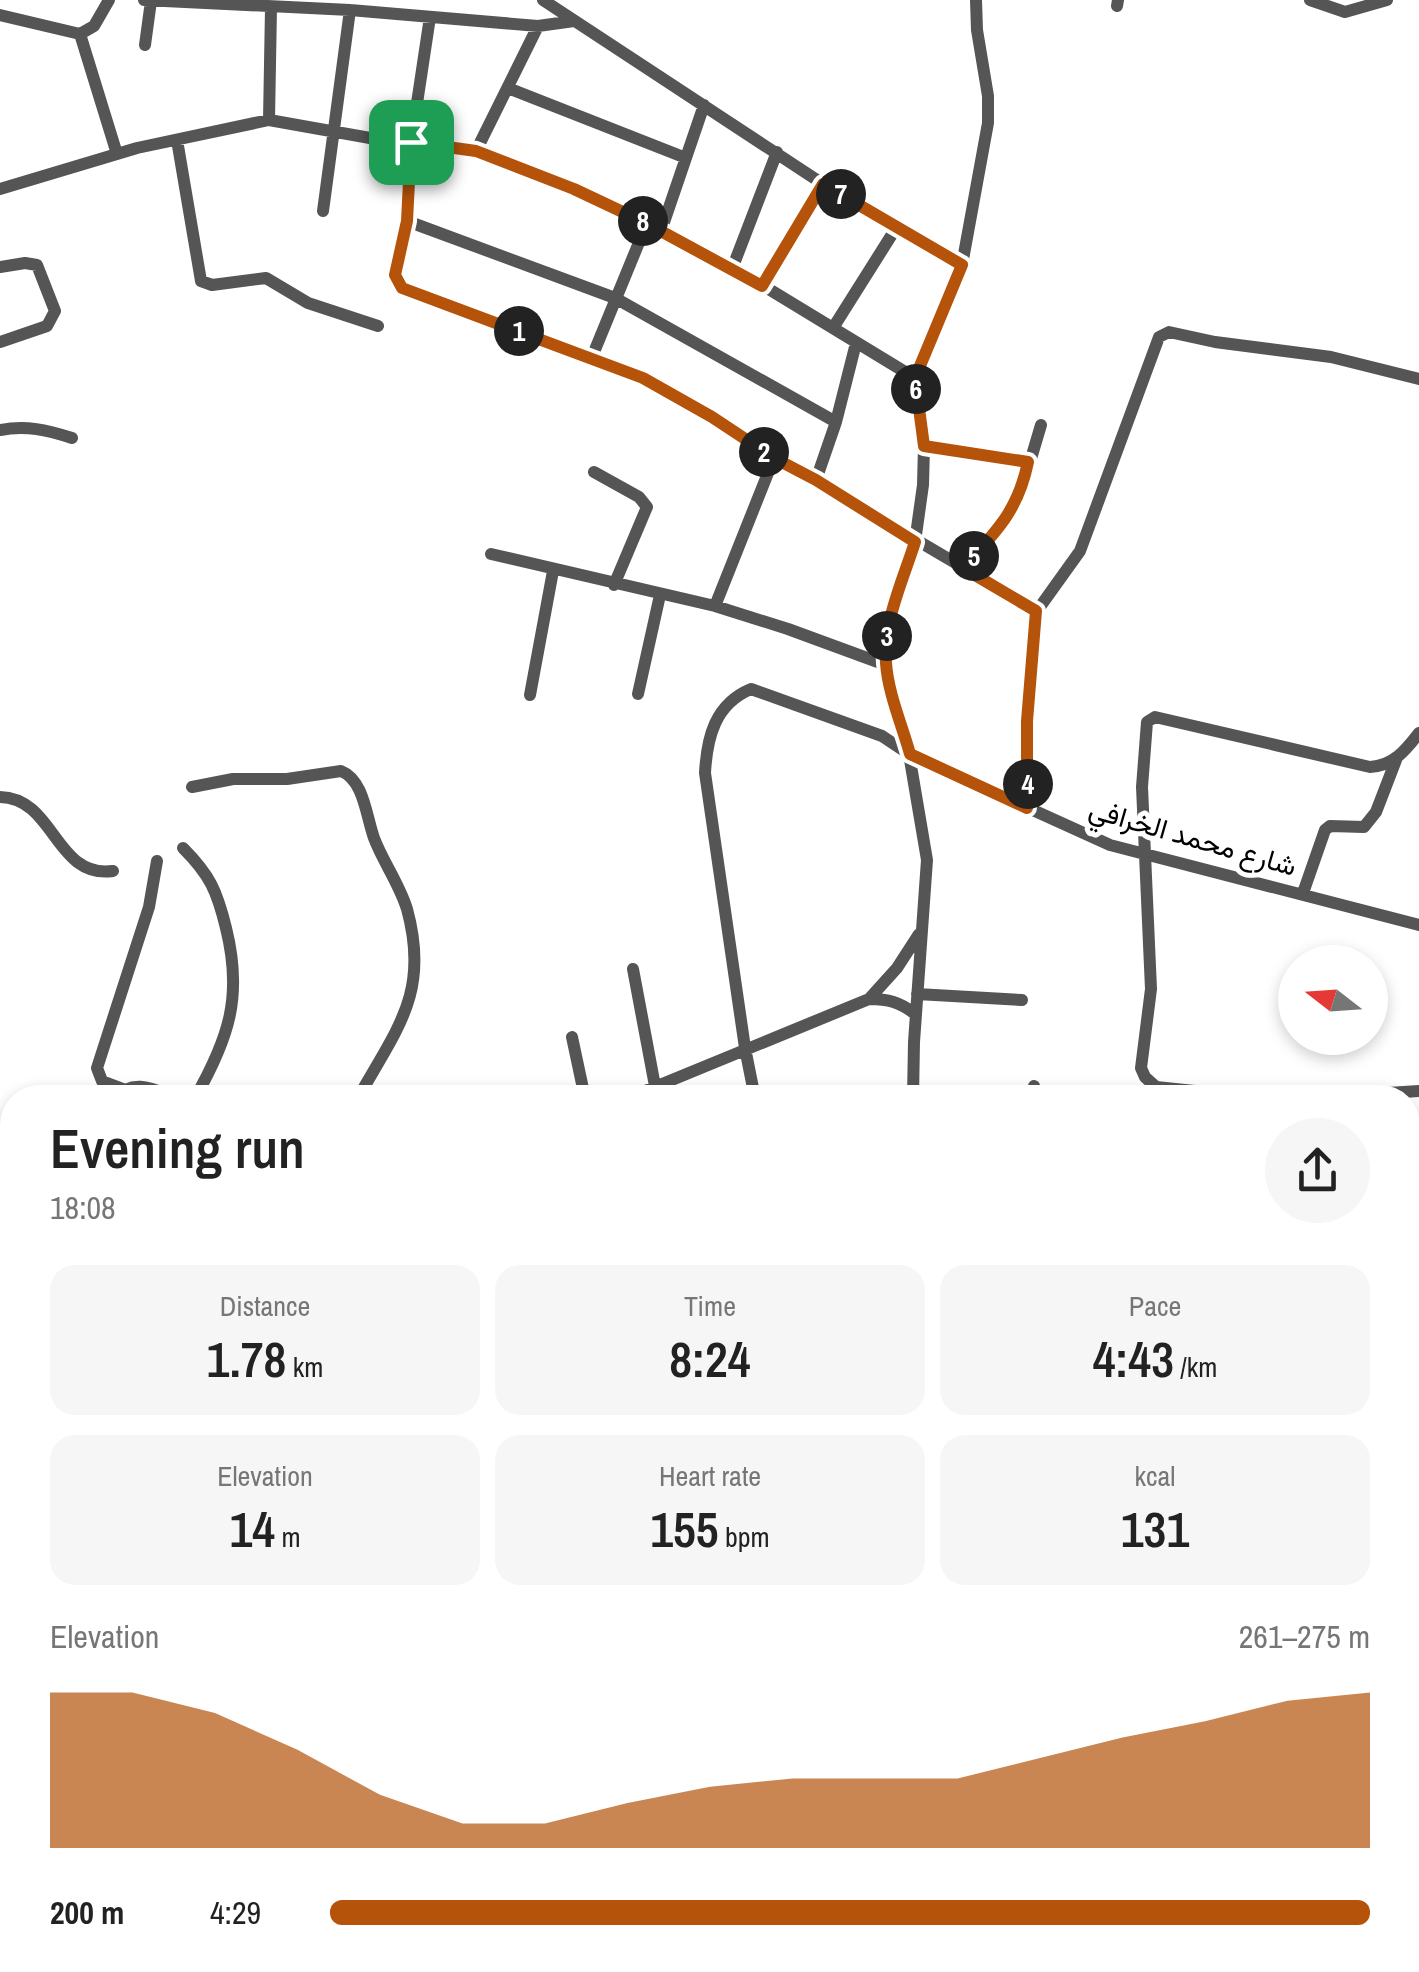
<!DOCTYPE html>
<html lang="en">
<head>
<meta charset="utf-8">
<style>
  body { margin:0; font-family:"Archivo Narrow",Vazirmatn,sans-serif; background:#f6f6f6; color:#222; height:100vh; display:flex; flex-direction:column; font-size:38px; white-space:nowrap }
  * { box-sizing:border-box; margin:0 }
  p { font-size:32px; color:#767676 }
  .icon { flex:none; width:55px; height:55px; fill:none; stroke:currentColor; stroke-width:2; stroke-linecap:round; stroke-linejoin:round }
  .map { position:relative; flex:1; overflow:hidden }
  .side { position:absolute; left:0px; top:1085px; width:1420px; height:888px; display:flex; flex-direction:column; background:#fff; border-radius:40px 40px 0 0; box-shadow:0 5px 15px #0003 }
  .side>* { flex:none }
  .needle { width:65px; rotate:287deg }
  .buttons { position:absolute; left:1278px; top:945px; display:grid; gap:20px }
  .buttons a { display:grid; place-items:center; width:110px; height:110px; border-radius:50%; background:#fff; box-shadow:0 5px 15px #0003; font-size:50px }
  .pin { position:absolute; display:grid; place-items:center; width:85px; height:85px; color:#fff; margin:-42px; border-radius:20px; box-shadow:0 5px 15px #0006 }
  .km { position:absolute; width:50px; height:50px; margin:-25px; border-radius:50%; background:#222; color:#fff; font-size:28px; line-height:50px; text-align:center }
  .round { display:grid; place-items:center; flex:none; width:105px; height:105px; border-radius:52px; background:#f6f6f6 }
  .headline { display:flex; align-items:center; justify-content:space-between; height:170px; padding:0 50px }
  h1 { font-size:55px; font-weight:600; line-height:75px }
  .figures { display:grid; grid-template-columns:repeat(3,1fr); gap:15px; height:170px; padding:10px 50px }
  .figures div { display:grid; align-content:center; border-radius:25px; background:#f6f6f6; text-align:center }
  .figures b { font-size:50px; font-weight:600 }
  .figures small { font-size:28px; font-weight:400 }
  .figures p { font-size:28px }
  .chart { height:280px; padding:20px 50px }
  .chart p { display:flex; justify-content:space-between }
  .chart svg { width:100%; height:180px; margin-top:10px; fill:#b45309; opacity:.7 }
  ul { padding:0 50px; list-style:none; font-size:32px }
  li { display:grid; grid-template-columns:160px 120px 1fr; align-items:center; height:75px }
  li i { height:25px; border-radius:12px; background:#b45309 }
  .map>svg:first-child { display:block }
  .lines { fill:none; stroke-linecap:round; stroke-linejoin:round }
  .highway-casing { stroke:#dbdbdb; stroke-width:20 }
  .minor { stroke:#555; stroke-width:12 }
  .highway { stroke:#000; stroke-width:18 }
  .route-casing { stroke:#fff; stroke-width:20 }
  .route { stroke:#b45309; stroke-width:12 }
  .labels { text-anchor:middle; stroke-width:10; stroke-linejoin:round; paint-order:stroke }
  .street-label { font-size:28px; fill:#000; stroke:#fff }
</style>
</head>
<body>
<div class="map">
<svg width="1419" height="1972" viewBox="0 0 1419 1972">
  <rect width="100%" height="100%" fill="#fff"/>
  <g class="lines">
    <defs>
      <path id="highway" d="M0,1430L12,1447
        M0,1455L12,1471
        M1098,1960L1103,1972
        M1120,1960L1124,1972"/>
    </defs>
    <use href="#highway" class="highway-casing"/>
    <path class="minor" d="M144,0L350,10L538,26L574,21
      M543,0L823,184L962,265
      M1310,0L1345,12L1387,0
      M1117,6L1118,0
      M0,15L80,34L94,26L109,0
      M430,17L411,143L407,221L395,275L402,288L643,379L1037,611
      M80,34L117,154
      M145,45L151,1
      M508,88L686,158
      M269,120L271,8
      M177,140L201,281L212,285L266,278L308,303L378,326
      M476,151L538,26
      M0,189L137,148L269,120L398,143L476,151L574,189L647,223L762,285L915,378
      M323,211L350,10
      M407,221L615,298L836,422
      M661,231L704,105
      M0,267L25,263L37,265L55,311L47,326L0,342
      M732,269L777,152
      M762,285L823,184
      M833,328L896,228
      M592,357L647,223
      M0,430C26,425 47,430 72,438
      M924,446L1028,462
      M594,472L639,497L647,507L614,585
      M816,480L836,422L856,343
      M491,554L715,606L788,629L886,665
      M963,568L1002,525L1019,499L1041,425
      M715,606L774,458
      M638,694L660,595
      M530,695L553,571
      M192,787L233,779H287L341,771C364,780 366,816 374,838C383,862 399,883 407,909C430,993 397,1028 358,1098
      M0,797C55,798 55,879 113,871
      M1027,808V721L1037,611L1080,551L1159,337L1169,332L1215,342L1331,357L1419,379
      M183,848C210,875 217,891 226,928C243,996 229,1038 195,1098
      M1303,893L1325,830L1330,826L1364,827L1376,812L1396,760
      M633,969L655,1086
      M917,994L1022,1000
      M869,999C888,999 900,1002 915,1014
      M572,1037L585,1098
      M123,1089L102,1081L97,1068L149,907L157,861
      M115,1098C134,1077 155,1090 177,1098
      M628,1098L869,999L897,968L919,934
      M755,1098L745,1048L705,773C707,737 715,704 751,689L882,736L909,754L1110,845L1419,925
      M913,1098L914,1042L927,860L909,754L886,665V644L915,542L923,485L924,446L915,378L962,265L988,123V96L977,30L976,0
      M1033,1098L1034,1086
      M1262,1098L1156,1087L1145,1077L1141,1068L1151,989L1142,787L1147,722L1155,717L1370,767C1393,766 1406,750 1419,733
      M1309,1098L1419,1091
      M1411,1207L1419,1174
      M1408,1500L1419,1507
      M0,1568L12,1580
      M1408,1828L1419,1830
      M0,1834L12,1839
      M1408,1904L1416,1972
      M318,1960L322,1972
      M730,1960L749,1972
      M1146,1960L1149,1972
      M1298,1960L1300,1972
      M1357,1972L1415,1963"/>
    <use href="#highway" class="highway"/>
  </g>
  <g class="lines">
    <defs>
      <path id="route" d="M411,142L476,151L574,189L646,223L762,286L823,184L962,265L915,378L924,446L1028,462C1018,511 996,532 963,568L1036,611L1027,721V808L910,754C902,725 888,693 886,663C883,622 903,580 915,542L816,480L774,458L712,417L643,378L402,288L395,275L407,221Z"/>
    </defs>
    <use href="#route" class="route-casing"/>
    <use href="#route" class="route"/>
  </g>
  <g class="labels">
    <g class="street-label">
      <text transform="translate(1193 837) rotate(16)" y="10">شارع محمد الخرافي</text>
    </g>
  </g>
</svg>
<div class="buttons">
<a><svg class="needle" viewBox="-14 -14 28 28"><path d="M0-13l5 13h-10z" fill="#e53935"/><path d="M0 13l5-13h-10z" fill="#767676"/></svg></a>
</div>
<div class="pin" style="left:411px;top:142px;background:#1e9e55"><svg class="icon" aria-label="arrive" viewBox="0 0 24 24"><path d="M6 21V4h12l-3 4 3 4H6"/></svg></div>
<b class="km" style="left:519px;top:331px">1</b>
<b class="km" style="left:764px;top:452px">2</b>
<b class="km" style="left:887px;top:636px">3</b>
<b class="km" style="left:1028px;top:784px">4</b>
<b class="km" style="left:974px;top:556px">5</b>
<b class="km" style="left:916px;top:389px">6</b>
<b class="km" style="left:841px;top:194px">7</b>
<b class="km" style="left:643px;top:221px">8</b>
<section class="side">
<div class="headline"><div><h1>Evening run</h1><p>18:08</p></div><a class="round"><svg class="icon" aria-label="share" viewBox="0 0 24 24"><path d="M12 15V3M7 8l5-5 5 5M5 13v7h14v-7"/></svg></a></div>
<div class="figures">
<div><p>Distance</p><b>1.78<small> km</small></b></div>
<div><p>Time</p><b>8:24</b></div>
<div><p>Pace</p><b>4:43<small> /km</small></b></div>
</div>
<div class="figures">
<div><p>Elevation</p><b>14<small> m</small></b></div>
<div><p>Heart rate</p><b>155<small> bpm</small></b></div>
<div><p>kcal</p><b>131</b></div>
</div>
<div class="chart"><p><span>Elevation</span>261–275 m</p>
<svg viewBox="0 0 160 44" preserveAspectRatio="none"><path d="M0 44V6L10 6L20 11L30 20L40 31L50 38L60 38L70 33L80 29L90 27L100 27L110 27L120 22L130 17L140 13L150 8L160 6V44z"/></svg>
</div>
<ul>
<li><b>200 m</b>4:29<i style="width:100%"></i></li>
</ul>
</section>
</div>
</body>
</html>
